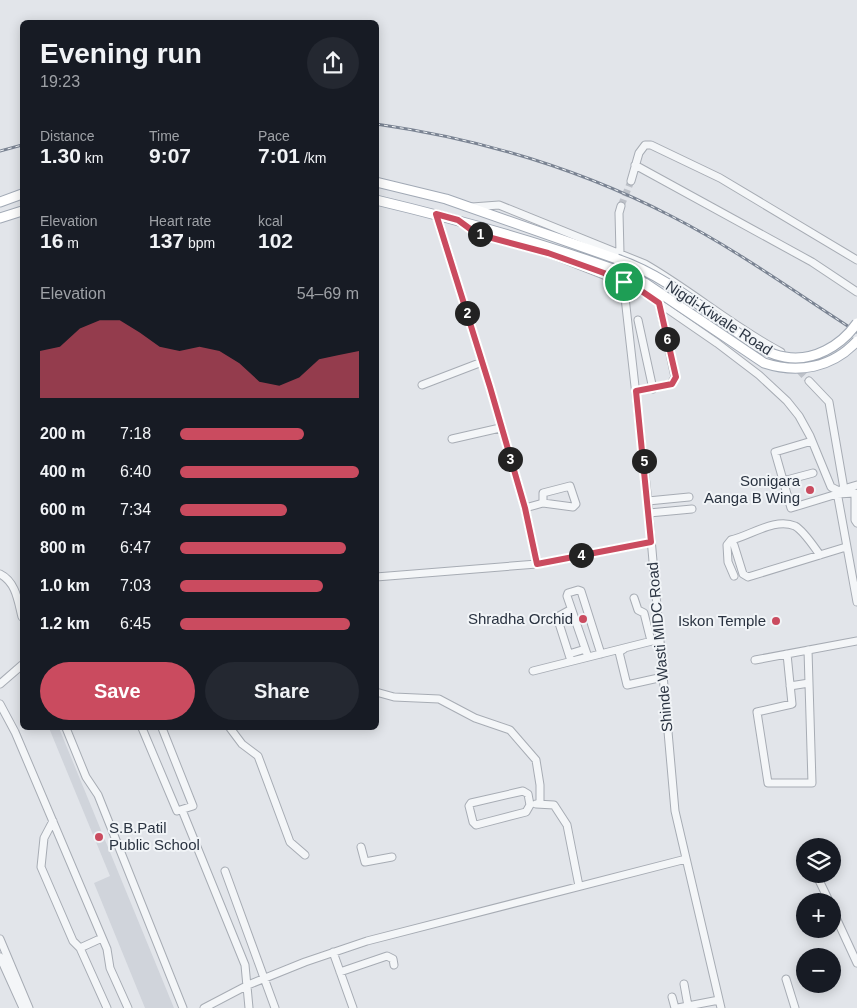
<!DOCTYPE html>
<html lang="en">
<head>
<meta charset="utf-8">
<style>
  body { margin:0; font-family:Helvetica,sans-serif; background:#242831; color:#f1f3f6; height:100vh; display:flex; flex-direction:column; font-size:19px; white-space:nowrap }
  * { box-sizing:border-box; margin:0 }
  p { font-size:16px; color:#9ea1a6 }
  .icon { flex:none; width:28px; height:28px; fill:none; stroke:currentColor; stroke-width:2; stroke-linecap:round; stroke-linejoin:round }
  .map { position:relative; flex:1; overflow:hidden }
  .details { position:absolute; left:20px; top:20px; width:359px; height:710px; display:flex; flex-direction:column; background:#171b24; border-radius:8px; box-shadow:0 2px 12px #0003 }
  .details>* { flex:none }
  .fabs { position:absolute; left:796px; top:838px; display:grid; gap:10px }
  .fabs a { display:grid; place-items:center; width:45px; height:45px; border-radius:50%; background:#171b24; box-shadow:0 2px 12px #0003; font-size:25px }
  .pin { position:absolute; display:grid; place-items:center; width:42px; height:42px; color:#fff; margin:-21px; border:2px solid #fff; border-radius:50%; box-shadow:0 1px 5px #0007 }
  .km { position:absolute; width:25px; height:25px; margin:-12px; border-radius:50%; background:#222; color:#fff; font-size:14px; line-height:25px; text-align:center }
  .round { display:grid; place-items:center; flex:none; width:52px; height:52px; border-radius:26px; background:#242831 }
  .headline { display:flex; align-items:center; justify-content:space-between; height:85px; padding:0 20px }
  h1 { font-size:28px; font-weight:700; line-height:38px }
  .figures { display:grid; grid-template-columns:repeat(3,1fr); gap:8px; height:85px; padding:5px 20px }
  .figures div { display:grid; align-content:center }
  .figures b { font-size:21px; font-weight:700 }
  .figures small { font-size:14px; font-weight:400 }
  .figures p { font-size:14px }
  .chart { height:140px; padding:10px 20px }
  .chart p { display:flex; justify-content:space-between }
  .chart svg { width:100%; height:90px; margin-top:5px; fill:#ca4b5f; opacity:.7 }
  .primary-button { display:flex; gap:10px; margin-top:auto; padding:10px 20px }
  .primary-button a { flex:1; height:58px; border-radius:30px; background:#ca4b5f; color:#fff; font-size:20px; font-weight:700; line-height:58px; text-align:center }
  .primary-button a+a { background:#242831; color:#f1f3f6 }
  ul { padding:0 20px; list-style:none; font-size:16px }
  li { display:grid; grid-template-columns:80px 60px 1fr; align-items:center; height:38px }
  li i { height:12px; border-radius:6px; background:#ca4b5f }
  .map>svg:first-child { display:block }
  .built { fill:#d0d4db }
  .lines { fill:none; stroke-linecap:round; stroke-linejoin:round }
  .minor-tunnel { stroke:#bdc1c8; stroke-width:7; stroke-dasharray:7 3.5; stroke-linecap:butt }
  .minor-casing { stroke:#a7acb4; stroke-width:9 }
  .major-casing { stroke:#a1a9b5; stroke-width:11 }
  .minor { stroke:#f4f6f8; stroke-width:7 }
  .major { stroke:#fff; stroke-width:9 }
  .rail-casing { stroke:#7b8493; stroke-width:3 }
  .rail { stroke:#f1f4f7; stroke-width:1; stroke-dasharray:4; stroke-linecap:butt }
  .major-bridge-casing { stroke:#a1a9b5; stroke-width:11; stroke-linecap:butt }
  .major-bridge { stroke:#fff; stroke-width:9 }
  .route-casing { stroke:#fff; stroke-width:10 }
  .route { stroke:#ca4b5f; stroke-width:6 }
  .poi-dot { fill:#ca4b5f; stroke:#f1f4f7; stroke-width:2 }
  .labels { text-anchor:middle; stroke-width:4; stroke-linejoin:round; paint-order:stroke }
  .street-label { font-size:15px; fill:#2a3341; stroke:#f1f4f7 }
  .poi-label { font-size:15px; fill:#2a3341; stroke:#f1f4f7; text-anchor:end }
</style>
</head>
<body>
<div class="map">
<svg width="857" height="1008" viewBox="0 0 857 1008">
  <rect width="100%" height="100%" fill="#e2e5ea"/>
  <path class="built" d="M49,728H59L174,1008H145L94,883L110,876Z"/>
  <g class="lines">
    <path class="minor-tunnel" d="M621,206L631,181
      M785,355L809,381"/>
    <defs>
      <path id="minor" d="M635,165L812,262L857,292
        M631,181L639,153L645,145H651L720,178L857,260
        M621,206L619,213L620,253L647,493L675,811L721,1008
        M472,207L499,205L645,264C692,291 733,327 781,352
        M436,214L490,387L525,508L537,564
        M463,223L477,234L548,253L624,283L643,292L717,343L759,375L787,401L799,416L810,436L831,487L837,490
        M638,320L653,389
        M809,381L829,402L844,489
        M422,385L482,362
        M636,391L671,384L675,377L659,303
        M452,439L500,428
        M812,441L775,452L791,508L837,494L855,493V520L857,523
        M783,481L813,473
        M840,490L857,485
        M837,492L857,602
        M648,501L689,497
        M525,508L543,503L573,507L576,504L570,486L543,493V503
        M649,513L692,509
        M734,545L743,574L748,577L846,547
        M0,574C16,582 18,601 22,617
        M734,576L728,562L727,545L731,540C750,536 775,517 795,526C804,531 814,547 820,555
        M376,577L537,564L651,542
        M634,598L638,610L644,613L651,641
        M624,649L619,652L627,685L663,677
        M569,654L582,650
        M787,654L792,704L757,712L768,783H812L808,650
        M588,657L567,596L568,593L578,590L581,591L601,654
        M755,660L857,641
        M571,661L557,617L568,611L571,617
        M533,671L660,639
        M0,684L22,665
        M790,686L809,683
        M376,692L394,697L439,699L475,718L510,730L536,760L540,785V804
        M0,704L15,732L107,949L110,968L128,1008
        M66,728L86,777L98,795L183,1008
        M142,728L177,811L193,806L162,728
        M230,728L242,744L258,756L290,842L305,855
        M523,791L528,794L530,805L526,812L476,825L473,822L469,806L471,803Z
        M536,804L554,805L567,825L579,886
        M182,810L245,965L249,1008
        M53,821L44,838L41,867L73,941L80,948L107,1008
        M361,847L365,862L392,857
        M225,871L275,1008
        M816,874L829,901
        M832,909L857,963
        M0,939L29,1008
        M80,948L102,938
        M333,952L353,1008
        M0,957L23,1008
        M340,972L387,956L393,959L394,965
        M786,979L795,1008
        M672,997L675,1008
        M688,1006L719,1000
        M204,1008L248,985L305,962L367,941L686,859
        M678,1008L688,1006L684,984"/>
      <path id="major" d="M376,182L446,199L617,259
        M376,200C456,219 535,241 613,269
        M0,202L22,194
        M0,218L22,211"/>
    </defs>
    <use href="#minor" class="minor-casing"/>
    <use href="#major" class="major-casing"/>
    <use href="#minor" class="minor"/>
    <use href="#major" class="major"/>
    <defs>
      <path id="rail" d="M376,124C480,139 578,168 671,216C736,249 796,293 857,332
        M0,151L22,145"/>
    </defs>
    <use href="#rail" class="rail-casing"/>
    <use href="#rail" class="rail"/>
    <defs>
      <path id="major-bridge" d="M617,259C659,273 695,302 731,328C747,339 765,354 785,357C813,362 841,346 857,323
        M613,269L645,283L764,363C798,374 832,368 857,341"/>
    </defs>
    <use href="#major-bridge" class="major-bridge-casing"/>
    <use href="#major-bridge" class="major-bridge"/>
  </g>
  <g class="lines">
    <defs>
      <path id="route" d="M436,214L458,220L477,234L548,253L604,273L643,292L659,303L676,377L672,384L636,391L651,542L537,564L525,508L490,387Z"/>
    </defs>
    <use href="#route" class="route-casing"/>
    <use href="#route" class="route"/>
  </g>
  <g class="poi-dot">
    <circle cx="810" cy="490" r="5"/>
    <circle cx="583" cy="619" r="5"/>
    <circle cx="776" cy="621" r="5"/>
    <circle cx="99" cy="837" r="5"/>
  </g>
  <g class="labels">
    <g class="street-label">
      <text transform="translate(719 318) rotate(33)" y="5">Nigdi-Kiwale Road</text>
      <text transform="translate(660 647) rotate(-95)" y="5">Shinde Wasti MIDC Road</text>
    </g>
    <g class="poi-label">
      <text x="800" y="486">Sonigara<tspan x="800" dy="17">Aanga B Wing</tspan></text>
      <text x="573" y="624">Shradha Orchid</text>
      <text x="766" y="626">Iskon Temple</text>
      <text x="109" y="833" text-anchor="start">S.B.Patil<tspan x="109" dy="17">Public School</tspan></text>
    </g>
  </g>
</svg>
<div class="fabs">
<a><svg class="icon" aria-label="layers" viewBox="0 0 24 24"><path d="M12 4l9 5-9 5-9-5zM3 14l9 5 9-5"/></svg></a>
<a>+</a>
<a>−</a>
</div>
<div class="pin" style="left:624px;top:282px;background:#1e9e55"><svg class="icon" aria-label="arrive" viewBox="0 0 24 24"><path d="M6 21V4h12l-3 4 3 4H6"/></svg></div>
<b class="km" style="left:480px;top:234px">1</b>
<b class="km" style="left:467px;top:313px">2</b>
<b class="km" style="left:510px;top:459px">3</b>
<b class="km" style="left:581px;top:555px">4</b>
<b class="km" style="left:644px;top:461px">5</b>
<b class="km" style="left:667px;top:339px">6</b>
<section class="details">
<div class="headline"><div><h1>Evening run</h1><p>19:23</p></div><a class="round"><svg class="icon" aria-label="share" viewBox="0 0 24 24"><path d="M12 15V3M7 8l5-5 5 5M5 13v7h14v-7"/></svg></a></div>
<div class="figures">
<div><p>Distance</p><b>1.30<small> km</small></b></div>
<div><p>Time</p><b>9:07</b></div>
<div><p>Pace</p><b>7:01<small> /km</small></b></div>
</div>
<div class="figures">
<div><p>Elevation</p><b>16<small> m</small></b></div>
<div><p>Heart rate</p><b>137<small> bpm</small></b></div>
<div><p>kcal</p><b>102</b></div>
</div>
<div class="chart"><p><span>Elevation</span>54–69 m</p>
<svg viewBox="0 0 160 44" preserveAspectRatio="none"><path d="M0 44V21L10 19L20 10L30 6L40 6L50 12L60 19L70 21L80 19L90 21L100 27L110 36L120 38L130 34L140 25L150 23L160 21V44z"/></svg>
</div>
<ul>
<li><b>200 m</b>7:18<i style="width:69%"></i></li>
<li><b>400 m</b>6:40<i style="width:100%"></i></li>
<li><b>600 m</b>7:34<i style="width:60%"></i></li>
<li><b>800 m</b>6:47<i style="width:93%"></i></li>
<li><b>1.0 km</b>7:03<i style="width:80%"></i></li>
<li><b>1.2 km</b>6:45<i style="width:95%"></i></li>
</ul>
<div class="primary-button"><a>Save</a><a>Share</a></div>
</section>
</div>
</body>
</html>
